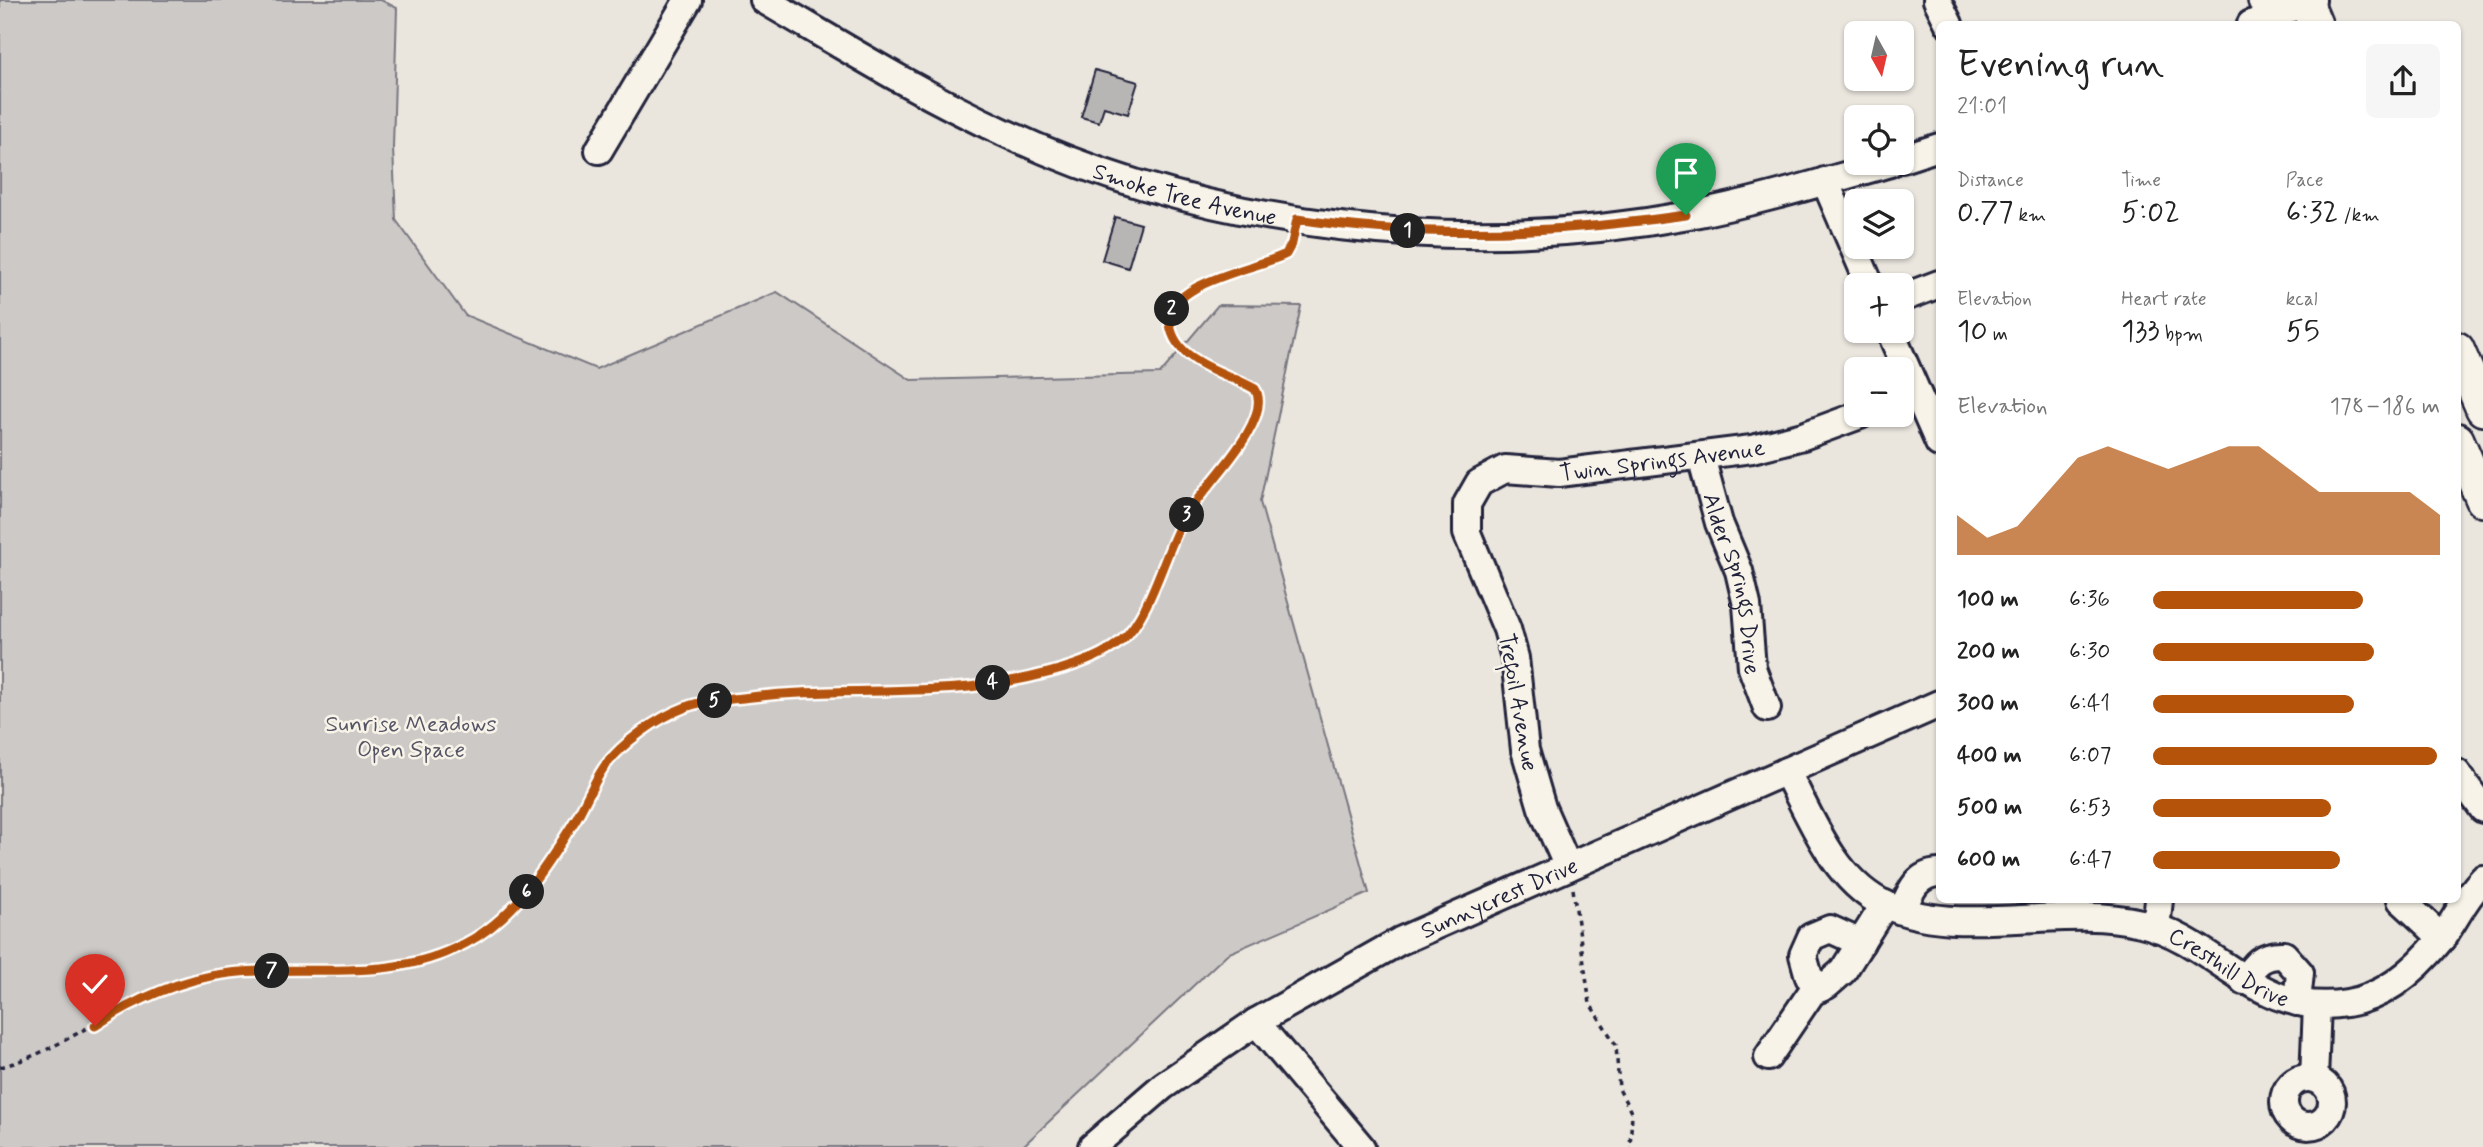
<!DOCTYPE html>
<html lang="en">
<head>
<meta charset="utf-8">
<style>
  body { margin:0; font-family:Mynerve,sans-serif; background:#f6f6f6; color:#222; height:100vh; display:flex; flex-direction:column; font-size:26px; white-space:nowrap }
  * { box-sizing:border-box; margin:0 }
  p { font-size:23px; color:#767676 }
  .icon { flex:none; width:38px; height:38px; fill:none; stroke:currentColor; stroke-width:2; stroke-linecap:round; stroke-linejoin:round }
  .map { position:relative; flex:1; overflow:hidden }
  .sheet { position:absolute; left:1936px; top:21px; width:525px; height:882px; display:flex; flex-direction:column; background:#fff; border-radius:10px; box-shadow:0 2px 5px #0004 }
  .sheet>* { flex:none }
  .needle { width:46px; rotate:172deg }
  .buttons { position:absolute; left:1844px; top:21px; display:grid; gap:14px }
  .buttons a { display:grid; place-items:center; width:70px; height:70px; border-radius:10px; background:#fff; box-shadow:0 2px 5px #0004; font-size:35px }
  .pin { position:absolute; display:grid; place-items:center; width:60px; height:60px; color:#fff; margin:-72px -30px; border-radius:50% 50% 50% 0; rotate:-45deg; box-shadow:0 0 7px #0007 }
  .pin .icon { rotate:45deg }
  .km { position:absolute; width:35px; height:35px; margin:-18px; border-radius:50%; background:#222; color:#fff; font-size:19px; line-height:35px; text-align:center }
  .round { display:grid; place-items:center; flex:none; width:74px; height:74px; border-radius:10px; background:#f6f6f6 }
  .head { display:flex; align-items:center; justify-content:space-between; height:119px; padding:0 21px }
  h1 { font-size:38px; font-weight:600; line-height:52px }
  .figures { display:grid; grid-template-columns:repeat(3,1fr); gap:10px; height:119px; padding:7px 21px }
  .figures div { display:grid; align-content:center }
  .figures b { font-size:30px; font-weight:600 }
  .figures small { font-size:19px; font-weight:400 }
  .figures p { font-size:19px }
  .chart { height:196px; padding:14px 21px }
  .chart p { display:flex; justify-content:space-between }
  .chart svg { width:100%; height:126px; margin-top:7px; fill:#b45309; opacity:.7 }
  ul { padding:0 21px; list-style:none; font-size:23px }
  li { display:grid; grid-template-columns:112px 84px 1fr; align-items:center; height:52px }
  li i { height:18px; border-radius:9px; background:#b45309 }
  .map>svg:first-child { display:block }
  .green { fill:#cdc9c6; stroke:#787680; stroke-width:2 }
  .building { fill:#b8b6b5; stroke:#22223b; stroke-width:2 }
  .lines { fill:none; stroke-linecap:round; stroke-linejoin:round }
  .minor-casing { stroke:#22223b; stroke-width:32 }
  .major-casing { stroke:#22223b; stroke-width:38 }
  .path { stroke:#22223b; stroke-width:3.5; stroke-dasharray:5 5; stroke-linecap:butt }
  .minor { stroke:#f7f3e8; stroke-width:26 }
  .major { stroke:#f7f3e8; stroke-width:33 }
  .route-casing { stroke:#fff; stroke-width:14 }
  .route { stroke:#b45309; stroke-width:9 }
  .labels { text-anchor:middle; stroke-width:5; stroke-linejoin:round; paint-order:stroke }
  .street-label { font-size:23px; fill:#22223b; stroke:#f7f3e8 }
  .park-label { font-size:23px; fill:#555465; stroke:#f7f3e8 }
</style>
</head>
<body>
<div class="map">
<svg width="2483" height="1147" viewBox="0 0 2483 1147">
  <rect width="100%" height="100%" fill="#eae6de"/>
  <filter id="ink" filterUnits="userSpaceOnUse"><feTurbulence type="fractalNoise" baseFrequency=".0143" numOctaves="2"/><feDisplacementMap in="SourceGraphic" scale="14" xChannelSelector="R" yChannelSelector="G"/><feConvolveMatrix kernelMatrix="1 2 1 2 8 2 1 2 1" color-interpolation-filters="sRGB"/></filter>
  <g filter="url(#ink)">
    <path class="green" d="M0,0H381L397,8L393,148L396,220L465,315L596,369L777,292L911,380L1160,374L1218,305L1301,306L1260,502L1369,893L1227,954L1022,1147H0Z"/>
    <path class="building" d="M1095,70L1138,82L1128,114L1104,107L1099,122L1081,117Z
      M1115,217L1141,224L1128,268L1102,260Z"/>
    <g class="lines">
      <defs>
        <g id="minor">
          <path id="s1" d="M764,0C843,46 920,94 1003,132C1212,230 1463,257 1689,215C1757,202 1823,182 1890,163"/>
          <path d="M1937,0L1949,24"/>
          <path d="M2251,24L2312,0"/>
          <path d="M599,150L688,0"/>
          <path d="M1902,159L1939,147"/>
          <path d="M1825,181L1870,285"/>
          <path d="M1902,298L1939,284"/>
          <path d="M1890,331L1939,443"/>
          <path id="s2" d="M1701,457L1719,523L1739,571L1747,605L1752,668L1767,708"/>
          <path id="s3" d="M1786,771C1811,817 1832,876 1880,902C1954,941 2059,903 2141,923C2218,941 2257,1018 2347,1003C2385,997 2417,969 2441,939C2457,918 2462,901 2483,879"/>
          <path d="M2457,773L2483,809"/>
          <path id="s4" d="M1568,867L1542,808L1525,750L1515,658L1507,629L1467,533V504L1479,483L1505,469L1559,473L1752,449L1803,436L1860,415"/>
          <path d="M2401,900L2442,938"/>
          <path d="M1902,911C1910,892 1916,874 1939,873"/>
          <path d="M2156,928L2159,900"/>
          <path d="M2244,981C2255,963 2262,954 2284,955L2300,973L2297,1002"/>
          <path d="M1821,988L1809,977L1803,955L1811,937L1830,929L1861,943"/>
          <path d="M1256,1022L1361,1147"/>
          <path d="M1768,1057L1812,992L1827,985L1843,971L1885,904"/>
          <circle cx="2308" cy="1102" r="24"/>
          <path d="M2314,1079L2317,1005"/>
          <path id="s5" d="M1092,1147L1163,1086L1256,1022L1400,941L1939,704"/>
        </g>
        <path id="major" d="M2265,0L2276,24
          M2305,0L2315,24
          M2457,349L2483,409
          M2457,440L2483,500"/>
      </defs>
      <use href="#minor" class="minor-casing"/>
      <use href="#major" class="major-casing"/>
      <path class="path" d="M1573,889L1590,1004L1616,1045L1619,1089L1632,1114L1630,1147
        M0,1067C47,1055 84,1028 126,1006C150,993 181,984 207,977C308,951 401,1001 494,925C528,898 552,856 575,820C586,803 593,781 606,766C622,745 649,724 673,712C694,701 718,701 741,698C817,689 893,693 968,687C1006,683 1098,665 1124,639C1135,628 1141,612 1147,598C1164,565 1175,531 1197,501C1214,477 1273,417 1255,389C1236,378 1211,371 1193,359C1181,350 1172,339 1170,324C1165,282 1257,269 1286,254L1292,241"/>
      <use href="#minor" class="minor"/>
      <use href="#major" class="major"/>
    </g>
  </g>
  <g class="lines" filter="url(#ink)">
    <defs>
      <path id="route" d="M95,1026C133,1000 184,978 230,973C312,964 390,984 466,943C516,917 547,865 576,819C586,802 593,783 604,767C623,742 657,718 686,707C703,700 725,700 743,698C818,688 894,694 969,687C1011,683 1091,668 1122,640C1148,617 1163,561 1178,530C1183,519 1191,509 1198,499C1215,476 1273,417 1255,389C1236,378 1211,371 1193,358C1181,350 1172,339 1170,324C1165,282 1257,269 1286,254L1292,243L1297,219C1427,239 1556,234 1686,215"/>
    </defs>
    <use href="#route" class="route-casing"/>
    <use href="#route" class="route"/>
  </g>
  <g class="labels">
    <g class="street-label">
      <text dy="8" stroke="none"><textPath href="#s1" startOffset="466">Smoke Tree Avenue</textPath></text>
      <text dy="8" stroke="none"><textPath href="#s4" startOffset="592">Twin Springs Avenue</textPath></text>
      <text dy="8" stroke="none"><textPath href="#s2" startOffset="131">Alder Springs Drive</textPath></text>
      <text transform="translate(1519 702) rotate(80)" y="8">Trefoil Avenue</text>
      <text dy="8" stroke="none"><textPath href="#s5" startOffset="480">Sunnycrest Drive</textPath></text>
      <text dy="8" stroke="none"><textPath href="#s3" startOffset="527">Cresthill Drive</textPath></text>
    </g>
    <g class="park-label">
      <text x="411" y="731">Sunrise Meadows<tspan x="411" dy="26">Open Space</tspan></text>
    </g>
  </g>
</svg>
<div class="buttons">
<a><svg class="needle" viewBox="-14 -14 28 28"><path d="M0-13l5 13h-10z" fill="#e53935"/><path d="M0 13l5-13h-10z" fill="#767676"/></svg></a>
<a><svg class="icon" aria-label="locate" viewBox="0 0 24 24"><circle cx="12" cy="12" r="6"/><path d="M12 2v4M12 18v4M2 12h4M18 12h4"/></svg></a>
<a><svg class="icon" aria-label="layers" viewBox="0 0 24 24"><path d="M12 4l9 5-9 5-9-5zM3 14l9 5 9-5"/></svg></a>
<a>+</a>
<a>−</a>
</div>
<div class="pin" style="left:1686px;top:215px;background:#1e9e55"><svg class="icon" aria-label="arrive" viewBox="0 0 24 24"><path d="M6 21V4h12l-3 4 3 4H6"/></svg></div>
<div class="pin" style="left:95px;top:1026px;background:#d93025"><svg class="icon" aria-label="check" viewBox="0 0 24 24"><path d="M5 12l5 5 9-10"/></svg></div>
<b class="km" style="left:1408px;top:231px">1</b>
<b class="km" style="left:1172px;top:309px">2</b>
<b class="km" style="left:1187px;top:515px">3</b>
<b class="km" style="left:993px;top:683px">4</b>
<b class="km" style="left:715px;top:701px">5</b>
<b class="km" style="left:527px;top:892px">6</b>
<b class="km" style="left:272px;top:971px">7</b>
<section class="sheet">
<div class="head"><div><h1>Evening run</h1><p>21:01</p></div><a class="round"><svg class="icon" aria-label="share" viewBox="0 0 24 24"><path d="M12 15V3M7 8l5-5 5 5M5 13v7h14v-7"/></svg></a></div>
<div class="figures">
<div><p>Distance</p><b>0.77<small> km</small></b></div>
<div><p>Time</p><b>5:02</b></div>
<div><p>Pace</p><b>6:32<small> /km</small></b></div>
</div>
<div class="figures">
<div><p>Elevation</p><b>10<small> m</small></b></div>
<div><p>Heart rate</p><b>133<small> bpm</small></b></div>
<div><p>kcal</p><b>55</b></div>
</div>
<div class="chart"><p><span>Elevation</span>178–186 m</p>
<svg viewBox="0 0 160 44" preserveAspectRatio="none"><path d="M0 44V30L10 38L20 34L30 22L40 10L50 6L60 10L70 14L80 10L90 6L100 6L110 14L120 22L130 22L140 22L150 22L160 30V44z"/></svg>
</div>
<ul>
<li><b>100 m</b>6:36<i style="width:73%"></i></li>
<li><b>200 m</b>6:30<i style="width:77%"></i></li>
<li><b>300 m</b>6:41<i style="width:70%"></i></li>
<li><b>400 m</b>6:07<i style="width:99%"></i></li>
<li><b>500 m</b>6:53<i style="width:62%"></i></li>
<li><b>600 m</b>6:47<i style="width:65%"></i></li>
</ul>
</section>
</div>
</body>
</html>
